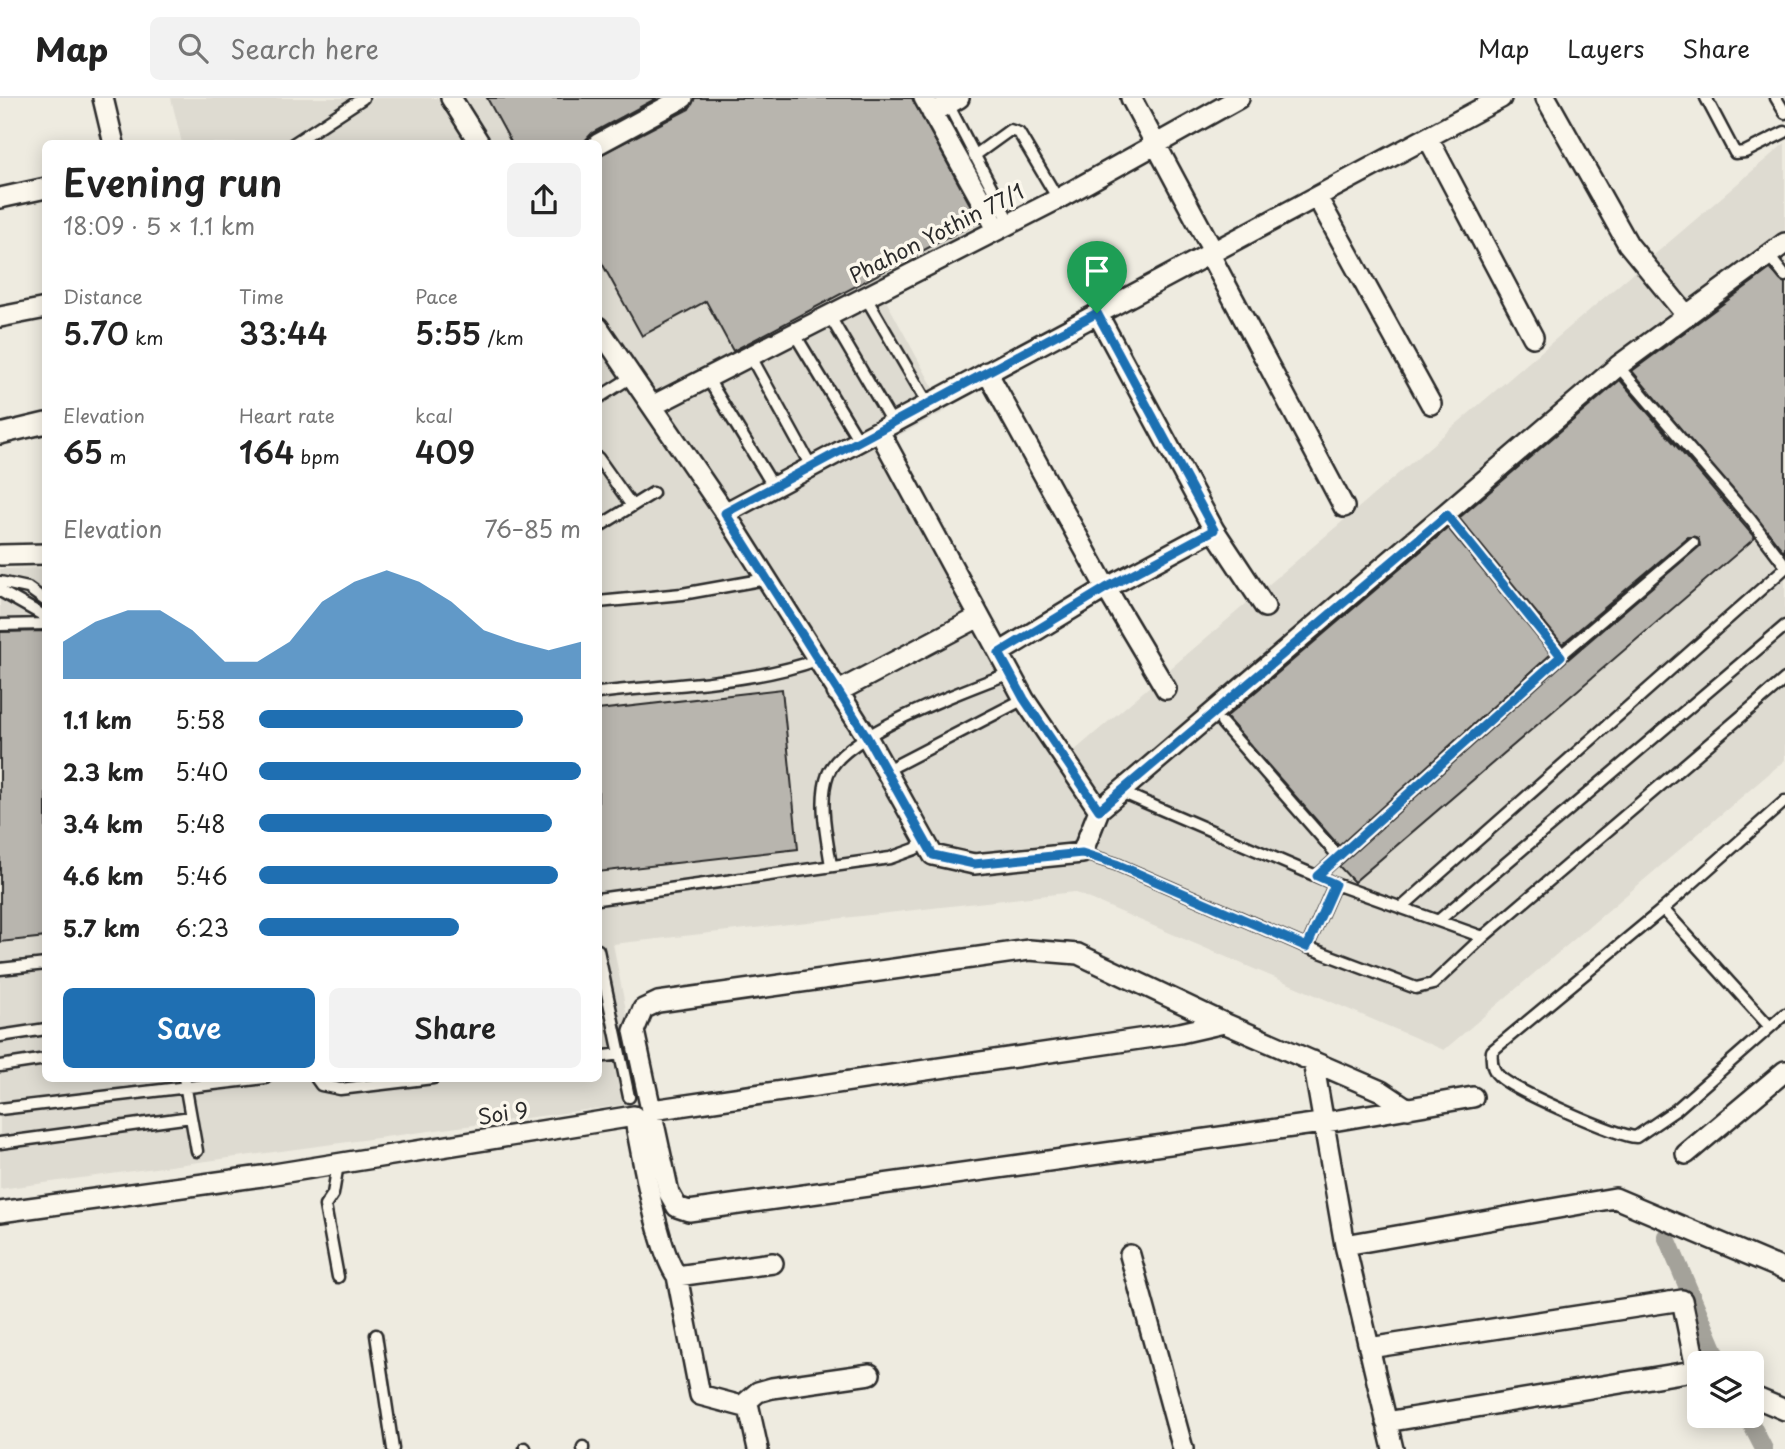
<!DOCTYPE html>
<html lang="en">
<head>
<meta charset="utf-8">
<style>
  body { margin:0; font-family:"Playpen Sans",sans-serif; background:#f2f2f2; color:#222; height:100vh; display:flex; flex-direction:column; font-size:26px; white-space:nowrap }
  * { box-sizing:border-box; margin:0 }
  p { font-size:23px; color:#767676 }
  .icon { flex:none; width:38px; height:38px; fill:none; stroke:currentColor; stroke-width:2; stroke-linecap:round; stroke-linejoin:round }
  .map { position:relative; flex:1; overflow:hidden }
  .side { position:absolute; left:42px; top:42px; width:560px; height:942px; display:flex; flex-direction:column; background:#fff; border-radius:10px; box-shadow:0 4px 18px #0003 }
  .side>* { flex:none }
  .controls { position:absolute; left:1687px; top:1253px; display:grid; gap:14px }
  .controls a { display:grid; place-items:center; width:77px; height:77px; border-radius:10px; background:#fff; box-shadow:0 4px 18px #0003; font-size:35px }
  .pin { position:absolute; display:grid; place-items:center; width:60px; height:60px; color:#fff; margin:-72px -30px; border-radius:50% 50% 50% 0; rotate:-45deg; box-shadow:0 0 7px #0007 }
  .pin .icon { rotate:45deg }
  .round { display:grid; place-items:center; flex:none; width:74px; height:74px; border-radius:10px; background:#f2f2f2 }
  .overview { display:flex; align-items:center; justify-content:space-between; height:119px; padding:0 21px }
  h1 { font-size:38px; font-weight:600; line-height:52px }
  .metrics { display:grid; grid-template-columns:repeat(3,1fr); gap:10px; height:119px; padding:7px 21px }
  .metrics div { display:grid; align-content:center }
  .metrics b { font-size:30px; font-weight:600 }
  .metrics small { font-size:19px; font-weight:400 }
  .metrics p { font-size:19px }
  .chart { height:196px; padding:14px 21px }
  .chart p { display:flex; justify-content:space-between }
  .chart svg { width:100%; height:126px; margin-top:7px; fill:#1f6fb2; opacity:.7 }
  .cta { display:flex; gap:14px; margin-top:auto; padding:14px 21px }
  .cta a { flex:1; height:80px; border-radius:10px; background:#1f6fb2; color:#fff; font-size:28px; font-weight:600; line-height:80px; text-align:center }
  .cta a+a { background:#f2f2f2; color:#222 }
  ul { padding:0 21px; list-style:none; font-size:23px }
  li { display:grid; grid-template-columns:112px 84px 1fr; align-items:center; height:52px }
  li i { height:18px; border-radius:9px; background:#1f6fb2 }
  header { display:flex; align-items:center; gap:42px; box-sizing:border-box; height:98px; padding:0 35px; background:#fff; border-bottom:2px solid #e0e0e0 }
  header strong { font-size:33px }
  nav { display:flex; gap:38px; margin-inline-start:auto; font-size:24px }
  .search { width:490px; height:63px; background:#f2f2f2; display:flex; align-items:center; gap:18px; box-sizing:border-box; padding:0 24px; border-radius:10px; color:#767676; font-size:26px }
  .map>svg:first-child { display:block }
  .built { fill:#dedbd1 }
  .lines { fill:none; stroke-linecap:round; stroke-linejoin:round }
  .canal { stroke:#a4a29a; stroke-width:18 }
  .building { fill:#b8b5ae; stroke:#2b2b2b; stroke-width:2 }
  .service-casing { stroke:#2b2b2b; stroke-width:15 }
  .minor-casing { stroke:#2b2b2b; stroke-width:24 }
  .service { stroke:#fbf7ec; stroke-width:10 }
  .minor { stroke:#fbf7ec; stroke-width:19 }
  .route-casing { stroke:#fff; stroke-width:14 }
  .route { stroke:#1f6fb2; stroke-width:9 }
  .labels { text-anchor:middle; stroke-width:7; stroke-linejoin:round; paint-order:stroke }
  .street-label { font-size:21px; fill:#2b2b2b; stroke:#fbf7ec }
</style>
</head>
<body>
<header>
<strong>Map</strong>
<div class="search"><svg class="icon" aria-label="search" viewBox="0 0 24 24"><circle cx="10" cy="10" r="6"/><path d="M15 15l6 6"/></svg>Search here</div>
<nav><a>Map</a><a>Layers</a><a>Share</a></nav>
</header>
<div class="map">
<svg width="1785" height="1351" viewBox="0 0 1785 1351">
  <rect width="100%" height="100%" fill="#eeebe0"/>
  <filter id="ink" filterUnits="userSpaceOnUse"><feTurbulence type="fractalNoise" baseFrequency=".0143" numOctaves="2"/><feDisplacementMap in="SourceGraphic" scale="14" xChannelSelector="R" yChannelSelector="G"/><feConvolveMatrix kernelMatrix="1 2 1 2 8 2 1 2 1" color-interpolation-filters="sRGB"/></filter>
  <g filter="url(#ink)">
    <path class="built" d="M171,0H936L1006,134L883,197L946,313L892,341L1067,659L1785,45V662L1444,952L1074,794L613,846L644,1004L0,1091V471L45,470L46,980H598V46L182,45Z"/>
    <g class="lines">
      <path class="canal" d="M1666,1138L1720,1265
        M1747,1318L1764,1351"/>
    </g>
    <path class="building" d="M487,0H657L592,35L582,46H512Z
      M695,0H912L979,123L733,253L706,203L642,238L598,158V58L689,11Z
      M1770,171L1785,185V455L1632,273Z
      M1620,282L1755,440L1354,784L1339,768L1566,563L1700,448L1698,440L1688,439L1562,546L1459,420Z
      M1448,430L1551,556L1339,748L1226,619Z
      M46,533V839L0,844V534Z
      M782,591L798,751L598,774V612Z"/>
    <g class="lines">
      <defs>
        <path id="service" d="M1706,0L1735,55L1745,54L1785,34
          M1776,0L1785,15
          M948,6L1010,125
          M293,46L363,0
          M974,58L1010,32L1019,35L1058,101
          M1769,158L1785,178
          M865,198L928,306
          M829,217L893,326
          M794,235L860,344
          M750,257L812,370
          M1618,268L1750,421L1785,467
          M708,281L775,391
          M598,300L633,278
          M598,360L632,408
          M1447,417L1561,557
          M598,429L653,395
          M0,484L28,490L46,503
          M0,493L46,519
          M598,504L682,496L766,481
          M0,527L46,526
          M598,595C670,586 749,586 817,562
          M1222,625L1339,759
          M885,673L1024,601
          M1121,694L1335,786L1483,839
          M1785,703L1663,811L1492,953C1491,962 1492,972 1499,978C1513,992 1617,1038 1636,1039L1677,1011L1785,916
          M1082,755L1116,766L1307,849L1392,881L1416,890L1433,886L1483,839L1785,581
          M831,768C827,740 818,703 828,676C843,636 970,590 1010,575
          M1317,778L1561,557L1693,445
          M598,801L890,760L915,751L924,743
          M1401,810L1785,470
          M1663,811L1770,929
          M1438,823L1785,528
          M1307,849L1335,786
          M598,852L629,999
          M0,871L46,866
          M0,938L46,931
          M598,959L620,956
          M0,968L46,961
          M184,980L197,1053
          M316,980L321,987L340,991L433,980
          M0,1011L265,980
          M0,1045L191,1019
          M338,1179L325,1108L333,1096L338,1066
          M376,1237L393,1351
          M583,1349V1351
          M525,1350V1351"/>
        <path id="minor" d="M103,0L114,46
          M451,0L480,46
          M924,0L997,131
          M1131,0L1214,155
          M1546,0L1628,146L1687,218
          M932,15L959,0
          M1428,40L1533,239
          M598,46L683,0
          M1317,99L1431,306
          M0,100L46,90
          M1210,157L1344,409
          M1097,215L1214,432L1265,509
          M0,219L46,210
          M598,229L725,415L867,639L933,757L974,766L1082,755L1099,712L1618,268L1785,145
          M987,274L1106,490L1166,591
          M654,307L1058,101L1239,0
          M879,333L1024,601L1099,712
          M0,336L46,325
          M725,415L1501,0
          M0,457L46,456
          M999,555L1106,490L1214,432
          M837,594L979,519
          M1313,963L1345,1147L1393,1351
          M1408,1011L1381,993L1224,925L1078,856L1029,852L658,904L643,911L634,933L669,1095L677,1109L689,1113L1321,1025L1473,999
          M652,1012L1180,935L1224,925
          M1686,1056L1785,973
          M0,1114L262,1078L634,1018C642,1055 657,1152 677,1178L700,1297L749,1310L758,1351
          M1345,1147L1615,1100L1785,1172
          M1130,1157L1183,1351
          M677,1178L773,1165
          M1369,1250L1682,1202L1696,1270
          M1752,1298L1785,1312
          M744,1306L758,1294L772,1290L870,1276
          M1386,1324L1699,1272"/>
      </defs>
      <use href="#service" class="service-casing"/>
      <use href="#minor" class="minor-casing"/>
      <use href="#service" class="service"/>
      <use href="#minor" class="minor"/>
    </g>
  </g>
  <g class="lines" filter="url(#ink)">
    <defs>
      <path id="route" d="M1097,215L1214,432L1106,490L999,555L1024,601L1099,712L1447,417L1561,558L1317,778L1335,786L1307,849L1116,766L1082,755L974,766L933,757L867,639L725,415Z"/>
    </defs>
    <use href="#route" class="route-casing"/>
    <use href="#route" class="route"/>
  </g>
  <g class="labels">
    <g class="street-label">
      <text transform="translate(937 136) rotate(-27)" y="7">Phahon Yothin 77/1</text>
      <text transform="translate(503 1016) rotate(-9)" y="7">Soi 9</text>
    </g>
  </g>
</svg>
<div class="controls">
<a><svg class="icon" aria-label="layers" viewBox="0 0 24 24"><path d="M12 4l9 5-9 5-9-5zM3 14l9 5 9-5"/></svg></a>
</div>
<div class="pin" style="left:1097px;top:215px;background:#1e9e55"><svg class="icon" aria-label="arrive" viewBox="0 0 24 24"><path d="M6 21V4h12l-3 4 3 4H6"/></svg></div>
<section class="side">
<div class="overview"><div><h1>Evening run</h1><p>18:09 · 5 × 1.1 km</p></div><a class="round"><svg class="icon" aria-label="share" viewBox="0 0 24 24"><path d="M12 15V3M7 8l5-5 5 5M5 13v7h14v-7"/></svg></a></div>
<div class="metrics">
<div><p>Distance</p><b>5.70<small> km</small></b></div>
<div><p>Time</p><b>33:44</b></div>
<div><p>Pace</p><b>5:55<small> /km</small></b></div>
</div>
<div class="metrics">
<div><p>Elevation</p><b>65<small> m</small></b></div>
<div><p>Heart rate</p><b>164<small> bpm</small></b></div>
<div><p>kcal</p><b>409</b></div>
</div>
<div class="chart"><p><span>Elevation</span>76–85 m</p>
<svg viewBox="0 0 160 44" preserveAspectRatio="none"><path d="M0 44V31L10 24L20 20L30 20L40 27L50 38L60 38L70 31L80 17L90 10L100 6L110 10L120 17L130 27L140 31L150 34L160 31V44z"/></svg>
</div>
<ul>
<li><b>1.1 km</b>5:58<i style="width:82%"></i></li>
<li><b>2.3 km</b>5:40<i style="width:100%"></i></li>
<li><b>3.4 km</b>5:48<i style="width:91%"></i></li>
<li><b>4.6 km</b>5:46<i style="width:93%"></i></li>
<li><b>5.7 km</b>6:23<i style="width:62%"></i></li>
</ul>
<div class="cta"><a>Save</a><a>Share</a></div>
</section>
</div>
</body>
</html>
